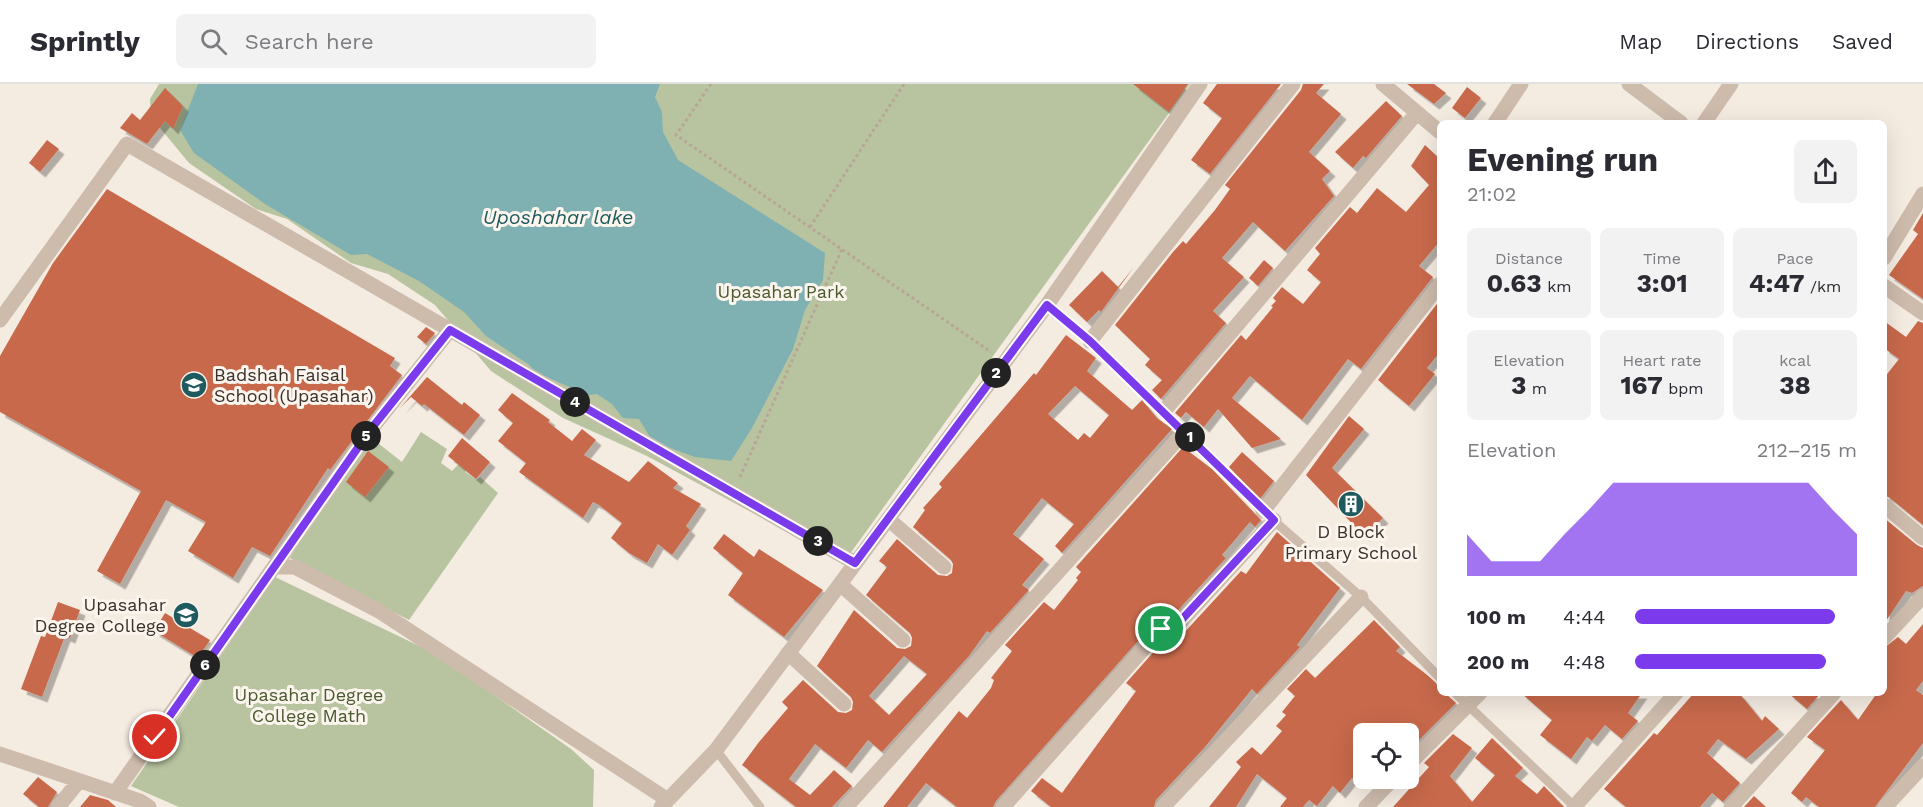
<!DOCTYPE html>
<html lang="en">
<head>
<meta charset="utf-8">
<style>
  body { margin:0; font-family:"Work Sans",sans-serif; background:#f2f2f3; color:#2b2b33; height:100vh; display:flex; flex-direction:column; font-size:22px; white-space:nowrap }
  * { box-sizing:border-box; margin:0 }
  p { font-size:20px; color:#7c7c81 }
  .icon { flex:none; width:33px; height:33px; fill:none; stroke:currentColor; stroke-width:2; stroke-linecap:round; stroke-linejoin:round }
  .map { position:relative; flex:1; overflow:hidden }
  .side { position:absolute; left:1437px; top:36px; width:450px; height:576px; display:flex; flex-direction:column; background:#fff; border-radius:9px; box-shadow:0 6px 24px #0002 }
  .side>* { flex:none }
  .controls { position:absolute; left:1353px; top:639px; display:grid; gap:12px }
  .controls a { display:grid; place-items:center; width:66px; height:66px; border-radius:9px; background:#fff; box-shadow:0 6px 24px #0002; font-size:30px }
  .pin { position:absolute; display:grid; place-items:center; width:51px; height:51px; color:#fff; margin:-26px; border:3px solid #fff; border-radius:50%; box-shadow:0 2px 6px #0007 }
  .km { position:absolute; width:30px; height:30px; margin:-15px; border-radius:50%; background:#222; color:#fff; font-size:16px; line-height:30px; text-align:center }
  .round { display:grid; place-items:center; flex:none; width:63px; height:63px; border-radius:9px; background:#f2f2f3 }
  .overview { display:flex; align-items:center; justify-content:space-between; height:102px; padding:0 30px }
  h1 { font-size:33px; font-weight:700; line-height:45px }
  .figures { display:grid; grid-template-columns:repeat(3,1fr); gap:9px; height:102px; padding:6px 30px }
  .figures div { display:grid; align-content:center; border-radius:9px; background:#f2f2f3; text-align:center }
  .figures b { font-size:26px; font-weight:700 }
  .figures small { font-size:16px; font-weight:400 }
  .figures p { font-size:16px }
  .chart { height:168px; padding:12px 30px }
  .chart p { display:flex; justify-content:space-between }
  .chart svg { width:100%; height:108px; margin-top:6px; fill:#7c3aed; opacity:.7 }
  ul { padding:0 30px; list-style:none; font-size:20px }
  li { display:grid; grid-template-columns:96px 72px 1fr; align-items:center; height:45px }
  li i { height:15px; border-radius:8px; background:#7c3aed }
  header { display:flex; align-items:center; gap:36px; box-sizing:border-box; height:84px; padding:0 30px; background:#fff; border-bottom:2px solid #e1e1e2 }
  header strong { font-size:28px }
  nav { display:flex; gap:33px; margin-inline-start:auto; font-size:21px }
  .search { width:420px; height:54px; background:#f2f2f3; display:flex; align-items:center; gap:15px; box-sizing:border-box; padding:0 21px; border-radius:9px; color:#7c7c81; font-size:22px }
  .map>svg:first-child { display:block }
  .green { fill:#b8c4a0 }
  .water { fill:#7fb0b2 }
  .building { fill:#c8694b; fill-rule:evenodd; filter:url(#shadow) }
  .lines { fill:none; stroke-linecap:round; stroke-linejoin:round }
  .path { stroke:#b9a596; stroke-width:3; stroke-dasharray:3 3; stroke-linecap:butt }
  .lane { stroke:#cdbbac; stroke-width:9 }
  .street { stroke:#cdbbac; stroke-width:15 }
  .route-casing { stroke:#fff; stroke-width:12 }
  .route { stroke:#7c3aed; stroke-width:8 }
  .labels { text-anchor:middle; stroke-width:6; stroke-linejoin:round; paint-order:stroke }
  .park-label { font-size:18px; fill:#4a5a2e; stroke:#fbf5ee }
  .poi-label { font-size:18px; fill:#3b302b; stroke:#fbf5ee; text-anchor:start }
  .water-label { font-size:20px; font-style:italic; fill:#1f5a5e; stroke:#fbf5ee }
</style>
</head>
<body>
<header>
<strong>Sprintly</strong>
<div class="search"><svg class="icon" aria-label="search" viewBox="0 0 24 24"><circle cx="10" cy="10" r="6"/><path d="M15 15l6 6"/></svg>Search here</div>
<nav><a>Map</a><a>Directions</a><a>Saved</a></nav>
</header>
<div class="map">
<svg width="1923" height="723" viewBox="0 0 1923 723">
  <defs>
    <filter id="shadow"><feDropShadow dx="5.5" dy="5.5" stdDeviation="0" flood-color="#0004"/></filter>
  </defs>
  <rect width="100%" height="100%" fill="#f4ebe1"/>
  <path class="green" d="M159,0H1190L844,478L647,372L563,334L491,287L435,221L388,190L351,179L287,135L256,125L189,79L151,33L150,15Z
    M421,348L447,365L441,379L452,387L460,379L468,383L465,388L476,396L480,393L498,409L409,536L290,474L327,410L369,352L402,378Z
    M275,493L434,569L571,665L594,686L593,723H179L131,702Z"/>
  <path class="water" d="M198,0H660L655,13L662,28L663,48L678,76L825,169L823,196L805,226L793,265L752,344L731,377L695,373L653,358L639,335L623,334L612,320L597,310L588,311L537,289L528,280L486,252L464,228L419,197L367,170L351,171L265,120L194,69L180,46Z"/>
  <path class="building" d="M1133,0H1188L1169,28Z
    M1217,0H1281L1210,90L1191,76L1222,34L1203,19Z
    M1303,0H1324L1316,9L1341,30L1309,68L1330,87L1322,95L1334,112L1285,167L1253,138L1222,174L1244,193L1213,227L1226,239L1161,315L1152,306L1162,296L1145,281L1150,275L1115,241L1173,168L1183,157L1186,160L1215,126L1230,105L1225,101L1301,6Z
    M1407,0H1434L1446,9L1434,20Z
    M1467,3L1481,14L1465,34L1452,24Z
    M165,4L183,22L173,45L165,37L147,60L120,44L132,29L140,36Z
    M1386,17L1402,32L1366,74L1363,72L1353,84L1335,68Z
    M47,56L59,65L40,88L29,79Z
    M1425,61L1440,75V157L1419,182L1433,193L1361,285L1348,275L1302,336L1250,292L1232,314L1281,355L1252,364L1218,325L1204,343L1186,328L1181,334L1175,329L1241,251L1246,256L1273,223L1271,222L1276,217L1273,214L1282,203L1303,220L1321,198L1307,186L1320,170L1315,164L1350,123L1357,129L1377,104L1406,128L1429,101L1411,82Z
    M107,105L395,274L390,282L402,291L330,386L328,384L270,472L252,463L233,494L188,467L206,438L166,416L120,500L97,487L141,407L0,328V272L53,179Z
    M1923,129V215L1889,191L1918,150L1913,146Z
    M1264,176L1273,184L1258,202L1249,194Z
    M1134,183L1101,228L1099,226L1087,238L1069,221L1102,187L1118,203Z
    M1440,216V268L1427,284L1435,290L1409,322L1378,296Z
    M1884,237L1906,253L1918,237L1923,239V441L1890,414L1884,411V294L1899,275L1884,264Z
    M426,243L435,249L426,260L417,253Z
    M1066,251L1096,274L1087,287L1132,326L1142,316L1157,334L1172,345L1062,469L1055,462L1074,440L1042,414L1013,450L1044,475L1022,501L1029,506L990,549L987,547L969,572L882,668L868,656L846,684L815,660L789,695L810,711L834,686L852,702L832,723H796L742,681L759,658L788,624L782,618L803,596L838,628L846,629L852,626L853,618L851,613L817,582L854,526L897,564L905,565L911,562L912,554L910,549L866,511L887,483L879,477L897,455L938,491L947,492L952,489L953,480L951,476L913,443L925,426L923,424L942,403L939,400L1034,289L1036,291ZM1075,302L1109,331L1090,354L1084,349L1078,356L1048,330ZM904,572L927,590L889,631L869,612Z
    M427,293L462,321L464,318L480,331L464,351L424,320L422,322L411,313L400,324Z
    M512,309L550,336L548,338L572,357L582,345L596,356L584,371L629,398L648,377L678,399L673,404L701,420L686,442L690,446L672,471L658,460L647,479L629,469L611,454L622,439L599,421L593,418L583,434L519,388L526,379L498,357L513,339L498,326Z
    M1349,332L1364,345L1332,384L1383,434L1364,452L1306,391Z
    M462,354L490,378L476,395L448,372Z
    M1183,363L1212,385L1261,436L1255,443L1250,438L1222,471L1226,474L1170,535L1154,539L996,717L993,723H957L926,699L907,723H883L959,627L967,634L991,604L994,596L991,594L1012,567L1005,561L1044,518L1054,526L1078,496L1076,494L1081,488L1076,483Z
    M368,367L389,383L365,413L346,398Z
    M1242,368L1274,397L1260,415L1229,383Z
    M1884,434L1917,461L1923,464V502L1912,509L1906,507L1884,540Z
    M1277,448L1340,504L1297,561L1300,563L1257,610L1252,605L1205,663L1156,716L1154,723H1051L1031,707L1042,694L1062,709L1136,607L1126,599L1166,554L1182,551L1241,487L1246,490Z
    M724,450L754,473L759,465L823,506L784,553L728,511L743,489L713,464Z
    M58,518L80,526L70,554L65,552L42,613L21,605L41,552L45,553Z
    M165,529L210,556L198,574L154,547Z
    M1374,536L1400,563L1396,567L1426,590L1436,599L1440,609H1445L1456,619L1409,666L1408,650H1364V686L1355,697L1352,694L1340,709L1333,702L1317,722L1309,716L1303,723H1280L1287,714L1257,690L1236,723H1209L1241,683L1236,678L1252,663L1261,671L1282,647L1276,642L1286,631L1282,628L1295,612L1287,605L1306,585L1315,594Z
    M1923,540V597L1916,606L1923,611V659L1875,723H1819L1806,713L1802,718L1791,709L1825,666L1807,653L1841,616L1858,636L1877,609H1884V564L1898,553L1906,560Z
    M1521,609H1642L1628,629L1638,637L1622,655L1605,641L1592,657L1587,653L1571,675L1540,651L1552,636Z
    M1694,609H1739L1762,637L1765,632L1779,645L1746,675L1718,655L1707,669L1740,699L1723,718L1712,709L1700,723H1626L1604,705L1654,649L1657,651Z
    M1788,609H1821L1807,625Z
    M1453,650L1472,664L1450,692L1472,718L1495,691L1475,674L1492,654L1523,684L1515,692L1537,710L1544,702L1564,723H1393L1429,683L1424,679Z
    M38,693L57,708L48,723H39L23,710Z
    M90,711L108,716L116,723H80Z
    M1754,712L1766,723H1744Z"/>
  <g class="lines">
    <path class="path" d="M711,0L676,51L991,268
      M810,143L904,0
      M740,393L842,165"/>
    <path class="lane" d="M1047,221L1090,257L1164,327L1263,427L1361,513L1440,594
      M1455,609L1575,723
      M716,666L760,723"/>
    <path class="street" d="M1383,0L1440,48
      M1629,0L1681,39
      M1495,39L1521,0
      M1704,39L1731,0
      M1884,174L1923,110
      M1884,202L1923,229
      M0,236L127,60L855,479
      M1090,257L1293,0
      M1164,327L1417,29
      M1884,421L1923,454
      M1263,427L1440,200
      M888,435L944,483
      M274,483H295L379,527L668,716
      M840,500L903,556
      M1884,554L1923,512
      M788,569L844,620
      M0,670L140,717L149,723
      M1408,681L1480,609
      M115,709L371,345L450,246
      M58,723L79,697
      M661,723L716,666L840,500L1047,221L1200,0
      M846,723L1185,347
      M1003,723L1161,545L1175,544L1274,436
      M1163,723L1361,513
      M1366,723L1394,694
      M1574,723L1676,609
      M1731,723L1834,609
      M1885,723L1923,682"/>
  </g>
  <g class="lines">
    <defs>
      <path id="route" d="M155,653L371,345L450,246L855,479L1047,221L1090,257L1274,436L1174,544L1161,545"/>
    </defs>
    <use href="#route" class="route-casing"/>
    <use href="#route" class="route"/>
  </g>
  <defs>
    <symbol id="school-disc" viewBox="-11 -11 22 22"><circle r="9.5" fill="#1f5a5e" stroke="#fbf5ee"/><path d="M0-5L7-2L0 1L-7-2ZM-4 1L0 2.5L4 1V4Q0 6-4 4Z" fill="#fff"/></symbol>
    <symbol id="building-disc" viewBox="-11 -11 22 22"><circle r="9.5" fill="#1f5a5e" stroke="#fbf5ee"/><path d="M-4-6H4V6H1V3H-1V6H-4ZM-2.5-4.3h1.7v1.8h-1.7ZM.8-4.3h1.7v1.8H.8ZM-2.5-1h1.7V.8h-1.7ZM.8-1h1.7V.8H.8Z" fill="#fff"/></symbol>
    <symbol id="university-disc" viewBox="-11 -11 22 22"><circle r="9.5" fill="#1f5a5e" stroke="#fbf5ee"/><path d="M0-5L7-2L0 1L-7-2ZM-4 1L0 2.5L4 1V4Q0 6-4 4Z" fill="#fff"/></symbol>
  </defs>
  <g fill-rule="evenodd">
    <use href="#school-disc" x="179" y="286" width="30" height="30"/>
    <use href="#building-disc" x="1336" y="405" width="30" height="30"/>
    <use href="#university-disc" x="171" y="516" width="30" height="30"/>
  </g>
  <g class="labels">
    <g class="park-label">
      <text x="781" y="214">Upasahar Park</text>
      <text x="309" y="617">Upasahar Degree<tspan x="309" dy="21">College Math</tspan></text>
    </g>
    <g class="poi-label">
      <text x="214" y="297">Badshah Faisal<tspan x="214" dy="21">School (Upasahar)</tspan></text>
      <text x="1351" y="454" text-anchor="middle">D Block<tspan x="1351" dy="21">Primary School</tspan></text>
      <text x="166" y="527" text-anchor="end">Upasahar<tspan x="166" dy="21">Degree College</tspan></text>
    </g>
    <g class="water-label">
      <text x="558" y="140">Uposhahar lake</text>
    </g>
  </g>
</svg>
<div class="controls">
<a><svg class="icon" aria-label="locate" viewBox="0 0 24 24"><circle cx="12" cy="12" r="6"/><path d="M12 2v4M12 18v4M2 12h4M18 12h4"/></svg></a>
</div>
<div class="pin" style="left:1161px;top:545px;background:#1e9e55"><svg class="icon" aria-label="arrive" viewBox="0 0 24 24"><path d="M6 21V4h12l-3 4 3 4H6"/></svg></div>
<div class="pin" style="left:155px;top:653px;background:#d93025"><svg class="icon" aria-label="check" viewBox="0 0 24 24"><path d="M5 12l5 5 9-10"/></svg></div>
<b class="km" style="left:1190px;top:353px">1</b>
<b class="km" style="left:996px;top:289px">2</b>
<b class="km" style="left:818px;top:457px">3</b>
<b class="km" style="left:575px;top:318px">4</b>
<b class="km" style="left:366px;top:352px">5</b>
<b class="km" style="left:205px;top:581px">6</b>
<section class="side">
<div class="overview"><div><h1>Evening run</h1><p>21:02</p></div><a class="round"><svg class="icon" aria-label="share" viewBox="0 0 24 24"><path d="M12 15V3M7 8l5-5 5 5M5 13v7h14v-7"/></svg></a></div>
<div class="figures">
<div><p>Distance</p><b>0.63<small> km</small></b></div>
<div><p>Time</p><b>3:01</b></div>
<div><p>Pace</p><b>4:47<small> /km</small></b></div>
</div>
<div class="figures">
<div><p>Elevation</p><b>3<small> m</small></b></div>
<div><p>Heart rate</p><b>167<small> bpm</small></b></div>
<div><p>kcal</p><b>38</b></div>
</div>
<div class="chart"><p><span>Elevation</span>212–215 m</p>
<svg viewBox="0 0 160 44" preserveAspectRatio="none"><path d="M0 44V27L10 38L20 38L30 38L40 27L50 17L60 6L70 6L80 6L90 6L100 6L110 6L120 6L130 6L140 6L150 17L160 27V44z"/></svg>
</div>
<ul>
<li><b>100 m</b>4:44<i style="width:90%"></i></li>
<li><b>200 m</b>4:48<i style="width:86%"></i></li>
</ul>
</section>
</div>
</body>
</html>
